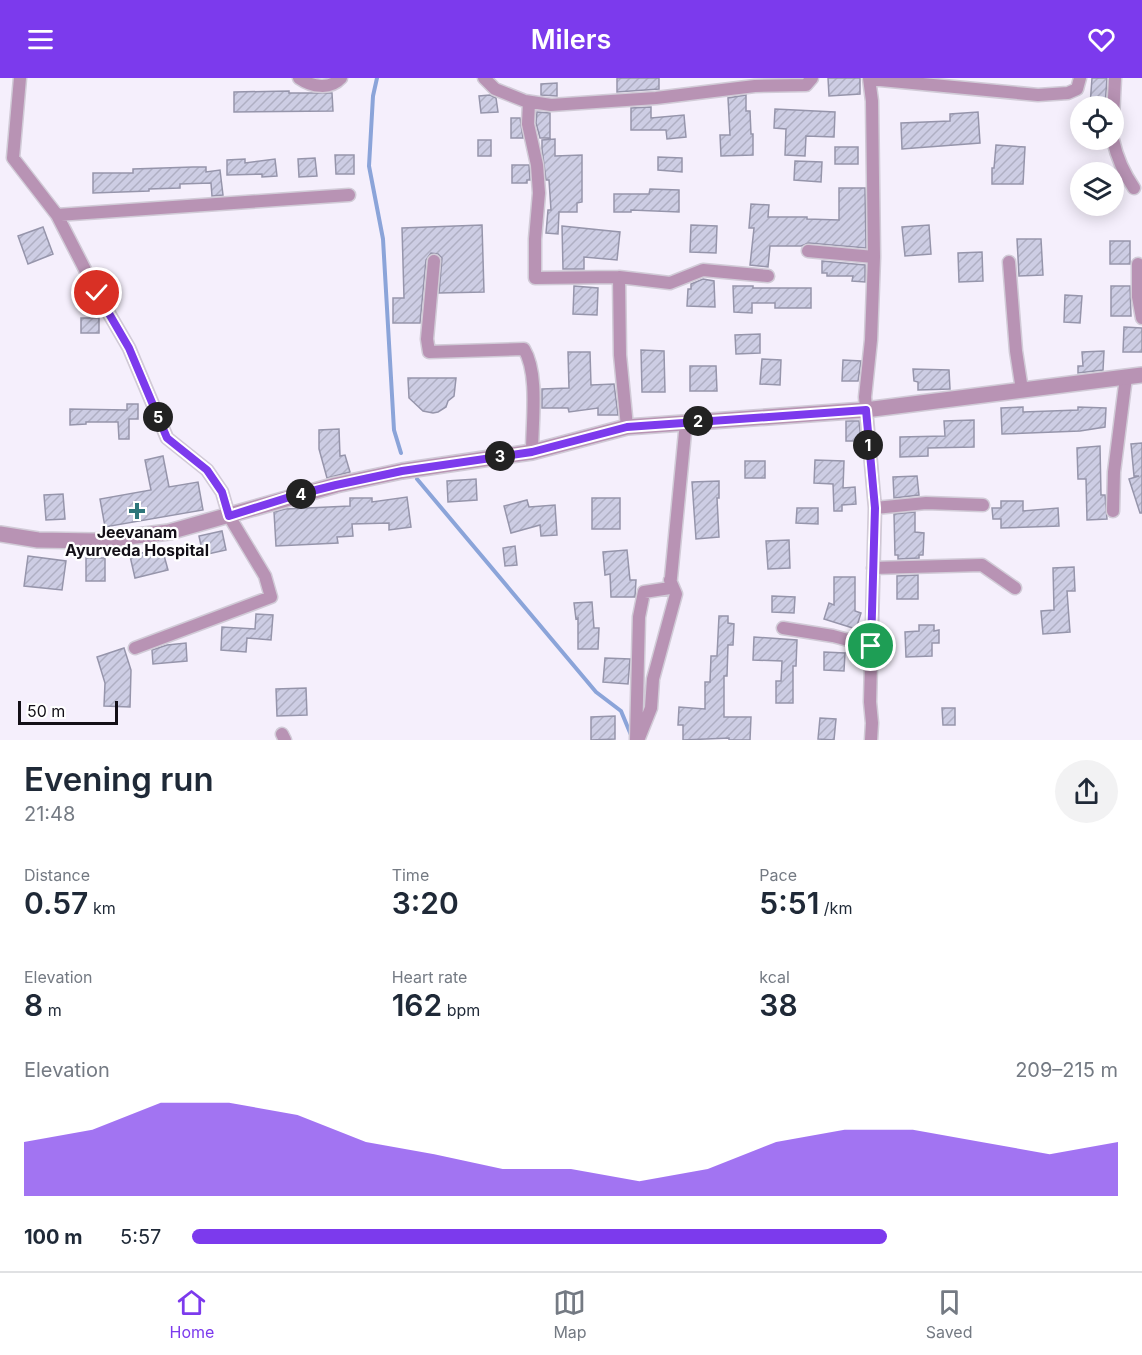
<!DOCTYPE html>
<html lang="en">
<head>
<meta charset="utf-8">
<style>
  body { margin:0; font-family:Inter,sans-serif; background:#f2f2f3; color:#1f2937; height:100vh; display:flex; flex-direction:column; font-size:22px; white-space:nowrap }
  * { box-sizing:border-box; margin:0 }
  p { font-size:20px; color:#747a83 }
  .icon { flex:none; width:33px; height:33px; fill:none; stroke:currentColor; stroke-width:2; stroke-linecap:round; stroke-linejoin:round }
  .map { position:relative; height:662px; overflow:hidden }
  .drawer { display:flex; flex-direction:column; background:#fff; flex:1 }
  .drawer>* { flex:none }
  .controls { position:absolute; left:1070px; top:18px; display:grid; gap:12px }
  .controls a { display:grid; place-items:center; width:54px; height:54px; border-radius:50%; background:#fff; box-shadow:0 3px 15px #0003; font-size:30px }
  .scale { position:absolute; left:18px; bottom:15px; width:100px; box-sizing:border-box; padding-left:6px; border:3px solid #130f17; border-top:0; font-size:16px; line-height:21px; white-space:nowrap; color:#130f17; -webkit-text-stroke:4px #fff; paint-order:stroke }
  .pin { position:absolute; display:grid; place-items:center; width:51px; height:51px; color:#fff; margin:-26px; border:3px solid #fff; border-radius:50%; box-shadow:0 2px 6px #0007 }
  .km { position:absolute; width:30px; height:30px; margin:-15px; border-radius:50%; background:#222; color:#fff; font-size:16px; line-height:30px; text-align:center }
  .round { display:grid; place-items:center; flex:none; width:63px; height:63px; border-radius:32px; background:#f2f2f3 }
  .head { display:flex; align-items:center; justify-content:space-between; height:102px; padding:0 24px }
  h1 { font-size:33px; font-weight:600; line-height:45px }
  .metrics { display:grid; grid-template-columns:repeat(3,1fr); gap:9px; height:102px; padding:6px 24px }
  .metrics div { display:grid; align-content:center }
  .metrics b { font-size:30px; font-weight:600 }
  .metrics small { font-size:16px; font-weight:400 }
  .metrics p { font-size:16px }
  .chart { height:168px; padding:12px 24px }
  .chart p { display:flex; justify-content:space-between }
  .chart svg { width:100%; height:108px; margin-top:6px; fill:#7c3aed; opacity:.7 }
  ul { padding:0 24px; list-style:none; font-size:20px }
  li { display:grid; grid-template-columns:96px 72px 1fr; align-items:center; height:45px }
  li i { height:15px; border-radius:8px; background:#7c3aed }
  header { display:flex; justify-content:space-between; align-items:center; height:78px; padding:0 24px; background:#7c3aed; color:#fff; font-size:27px; font-weight:600 }
  .menu { display:flex; justify-content:space-around; align-items:center; height:84px; border-top:2px solid #e0e1e3; background:#fff; font-size:16px; color:#747a83 }
  .menu a { display:grid; justify-items:center; gap:3px }
  .menu .current { color:#7c3aed }
  .map>svg:first-child { display:block }
  .lines { fill:none; stroke-linecap:round; stroke-linejoin:round }
  .stream { stroke:#8ba4d9; stroke-width:4 }
  .building { fill:url(#building-hatch); stroke:#9695ab; stroke-width:1.5 }
  .minor-casing { stroke:#d1cbd7; stroke-width:15 }
  .tertiary-casing { stroke:#d1cbd7; stroke-width:18 }
  .minor { stroke:#b893b4; stroke-width:12 }
  .tertiary { stroke:#b893b4; stroke-width:15 }
  .route-casing { stroke:#fff; stroke-width:12 }
  .route { stroke:#7c3aed; stroke-width:8 }
  .poi-dot { fill:#2e777b; stroke:#fff; stroke-width:2 }
  .labels { text-anchor:middle; stroke-width:4.5; stroke-linejoin:round; paint-order:stroke }
  .poi-label { font-size:16px; font-weight:bold; fill:#130f17; stroke:#fff }
</style>
</head>
<body>
<header><svg class="icon" aria-label="menu" viewBox="0 0 24 24"><path d="M4 6h16M4 12h16M4 18h16"/></svg>Milers<svg class="icon" aria-label="heart" viewBox="0 0 24 24"><path d="M12 20l-8-8c-3-5 5-10 8-4 3-6 11-1 8 4z"/></svg></header>
<div class="map">
<svg width="1142" height="662" viewBox="0 0 1142 662">
  <defs>
    <pattern id="building-hatch" width="6" height="6" patternUnits="userSpaceOnUse" patternTransform="scale(1.5)"><rect width="6" height="6" fill="#cdcde4"/><path d="M-1 1l2-2M0 6l6-6M5 7l2-2" fill="none" stroke="#afafc3"/></pattern>
  </defs>
  <rect width="100%" height="100%" fill="#f5effc"/>
  <g class="lines">
    <path class="stream" d="M377,0L373,18L369,88L383,161L394,352L401,375
      M417,401L596,614L621,633L631,657"/>
  </g>
  <path class="building" d="M617,0H659V11L617,14Z
    M828,0H860V16L829,18Z
    M1092,0H1107L1105,28H1090Z
    M557,5V18L541,17V6Z
    M289,13V15H332L333,33L234,34V14Z
    M490,17L496,20L498,34L481,35L479,18Z
    M746,17V33H750L751,56H753V77L721,78L720,57H730L728,20Z
    M651,29V40L684,37L686,59L667,61L666,52H631V30Z
    M775,31L835,34L834,59L806,58L805,78L785,77L786,51L774,50Z
    M537,34L550,35V60H540L536,45Z
    M978,34L980,65L902,71L901,45L950,43V36Z
    M511,40H520L523,60H511Z
    M555,61V78L582,77V124L577,125V134H559L558,156L546,155L548,132H551L549,102H546L542,71V62Z
    M478,62H491V78H478Z
    M996,67L1025,69L1023,106H992V90H994Z
    M835,69H858V86H835Z
    M335,77H354V96H336Z
    M658,79L682,80V94L658,92Z
    M315,80L317,98L299,99L298,81Z
    M245,81V85L275,81L277,98L262,99V96L227,97V82Z
    M795,83L822,84L821,104L794,102Z
    M512,87H529L530,102H527V105H512Z
    M193,89H206V94L220,92L223,117L212,118L211,105L180,106V110L149,111V113L93,115V95H133V91Z
    M839,110H865L866,170L809,165L801,168H770L768,189L750,187L754,150H749L751,126L769,127L768,139H807V141L839,142Z
    M650,111L679,112V134L631,132V134H614V116H649Z
    M482,147L484,214L439,215L442,180L438,176L431,175L426,182L420,245H393V220H404L402,150Z
    M691,147L717,148L716,175L690,174Z
    M929,147L931,176L905,178L902,149Z
    M562,148L620,154L617,182L584,179V191H563Z
    M43,149L53,176L28,186L18,158Z
    M1017,161H1041L1043,197L1019,198Z
    M1110,163H1130V186H1110Z
    M982,174L983,203L959,204L958,175Z
    M822,183L865,187V204L852,203L853,198H827V195H822Z
    M703,201L714,203L715,229L687,228L688,211H691V206Z
    M574,208L598,210L597,237L573,236Z
    M733,208H753V210H811V230H775V225H752V235L734,234Z
    M1111,208H1130L1131,238H1111Z
    M1065,217L1082,218L1080,245L1064,244Z
    M81,240H99V255H81Z
    M1124,249L1142,250V274H1123Z
    M760,256V275L736,276L735,257Z
    M641,272L664,273L665,314H642Z
    M1104,273L1103,292L1078,295V288H1083L1082,274Z
    M568,274H590L591,307L614,306L618,337H598V330L569,334L568,330H542V311L569,310Z
    M762,281L781,282L780,307L760,306Z
    M843,282L861,283L858,303H842Z
    M690,288H716L717,313H690Z
    M913,291L949,292L950,311L918,312V304L914,303Z
    M408,300H456L454,318L448,323L446,329L438,334L433,335L423,333L409,320Z
    M127,326H138V341H129V361H119L118,344H86V346L70,347V331L127,332Z
    M1023,329V334L1078,332V329L1106,330L1105,349L1080,353L1002,356L1001,330Z
    M974,342V369L928,370V378L900,379V359L945,358L944,343Z
    M846,343H859L861,363H846Z
    M339,351L340,378L345,377L350,394L327,400L319,371V352Z
    M1142,365V435H1140L1129,401L1139,398H1134L1131,366Z
    M1100,368L1101,417H1105L1107,441L1087,442L1086,401H1078L1077,370Z
    M163,378L169,409L198,404L203,432L105,449L100,421L151,412L145,382Z
    M815,382L844,383L843,410L855,409L856,426L842,427V433H834L833,406L814,405Z
    M745,383H765V400H745Z
    M917,398L919,417L894,420L893,399Z
    M476,401L477,422L448,424L447,403Z
    M719,403V420H717L719,459L696,461L692,404Z
    M63,416L65,441L46,442L44,417Z
    M407,419L411,449L389,452V445L352,446L353,458L337,459L338,465L276,468L274,434L285,431L350,428V420H372V424Z
    M592,420H620V451H592Z
    M527,422L529,429L555,427L557,457L541,458L540,447L511,455L504,428Z
    M1001,423H1023V433L1058,430L1059,448L1001,450V441H993L992,430H1001Z
    M797,430H818V446L796,445Z
    M915,434V454L924,455L923,477H919V480L898,481V477H895L894,436Z
    M222,453L226,472L203,477L199,458Z
    M789,462L790,490L768,491L766,463Z
    M515,468L517,487L505,488L503,470Z
    M162,470L168,492L135,500L130,478Z
    M627,472L630,502H636L635,519H611L610,496L605,497L603,474Z
    M28,478L66,483L62,512L24,508Z
    M86,480H105V503H86Z
    M1074,489L1075,513H1067L1070,554L1043,556L1041,533L1054,532L1053,490Z
    M918,497V521H897V498Z
    M834,499H855V533L861,535L856,551L824,541L829,525L834,527Z
    M772,518L795,519L794,535L772,534Z
    M592,524L594,550H599L598,571H578V540L576,541L574,525Z
    M256,536L273,537L271,562L247,560L246,574L221,572L222,549L255,551Z
    M719,538H728V545L734,546L733,567H728L727,598H724V639H751L750,662H729V660L683,662V647H678L679,629L705,631V604H710L711,578H717Z
    M919,547H934V553L939,552V565H932V578L906,579L905,554L919,553Z
    M754,559L797,562L796,588H793V625H776V603H781L782,583L753,582Z
    M186,565L187,583L153,586L152,572L167,567Z
    M124,570L131,592L130,629L104,628L105,605L97,579Z
    M824,574L845,575L844,593L824,592Z
    M605,580L630,581L628,606L603,604Z
    M306,610L307,637L277,638L276,611Z
    M942,630H955V647H943Z
    M615,638V661L591,662V639Z
    M820,640L836,641L834,662L818,661Z"/>
  <g class="lines">
    <defs>
      <path id="minor" d="M20,0L13,80L57,137
        M299,0C312,9 330,12 341,0
        M484,0L495,11L525,23L551,27L656,20L755,8L806,7L812,0
        M869,0L872,23L874,179L871,262L865,319L875,430L870,624L872,645L871,662
        M870,1L1038,17L1068,15L1077,11L1080,0
        M529,24L528,46L537,87L539,115L535,161V200L619,199L670,205L703,192L768,198
        M1113,40L1115,0
        M1113,62C1117,80 1123,94 1134,110
        M808,173L874,179
        M434,183L427,261L429,274L524,271C539,296 532,344 532,374
        M1009,184L1016,273L1022,312
        M1138,186V219L1142,240
        M619,199L620,277L627,349
        M875,430L926,425L983,427
        M1113,433L1114,394L1126,299
        M873,490L982,487L1015,510
        M783,550L833,558L871,568
        M135,570L271,519L265,498L229,438L222,414L207,392L167,360L129,270L97,215L57,137L349,117
        M282,656L285,662
        M639,660L651,630L653,601L676,516L670,502
        M636,662L639,539L644,514L670,510L686,344"/>
      <path id="tertiary" d="M0,456L38,462L95,463L169,454L336,407L402,393L532,374L627,349L865,332L1142,297"/>
    </defs>
    <use href="#minor" class="minor-casing"/>
    <use href="#tertiary" class="tertiary-casing"/>
    <use href="#minor" class="minor"/>
    <use href="#tertiary" class="tertiary"/>
  </g>
  <g class="lines">
    <defs>
      <path id="route" d="M97,215L129,270L167,360L207,392L222,414L229,438L296,417L336,407L402,393L532,374L627,349L866,332L875,430L871,568"/>
    </defs>
    <use href="#route" class="route-casing"/>
    <use href="#route" class="route"/>
  </g>
  <path class="poi-dot" d="M134 424h6v6h6v6h-6v6h-6v-6h-6v-6h6z"/>
  <g class="labels">
    <g class="poi-label">
      <text x="137" y="460">Jeevanam<tspan x="137" dy="18">Ayurveda Hospital</tspan></text>
    </g>
  </g>
</svg>
<div class="controls">
<a><svg class="icon" aria-label="locate" viewBox="0 0 24 24"><circle cx="12" cy="12" r="6"/><path d="M12 2v4M12 18v4M2 12h4M18 12h4"/></svg></a>
<a><svg class="icon" aria-label="layers" viewBox="0 0 24 24"><path d="M12 4l9 5-9 5-9-5zM3 14l9 5 9-5"/></svg></a>
</div>
<div class="scale">50 m</div>
<div class="pin" style="left:871px;top:568px;background:#1e9e55"><svg class="icon" aria-label="arrive" viewBox="0 0 24 24"><path d="M6 21V4h12l-3 4 3 4H6"/></svg></div>
<div class="pin" style="left:97px;top:215px;background:#d93025"><svg class="icon" aria-label="check" viewBox="0 0 24 24"><path d="M5 12l5 5 9-10"/></svg></div>
<b class="km" style="left:868px;top:367px">1</b>
<b class="km" style="left:698px;top:343px">2</b>
<b class="km" style="left:500px;top:378px">3</b>
<b class="km" style="left:301px;top:416px">4</b>
<b class="km" style="left:158px;top:339px">5</b>
</div>
<section class="drawer">
<div class="head"><div><h1>Evening run</h1><p>21:48</p></div><a class="round"><svg class="icon" aria-label="share" viewBox="0 0 24 24"><path d="M12 15V3M7 8l5-5 5 5M5 13v7h14v-7"/></svg></a></div>
<div class="metrics">
<div><p>Distance</p><b>0.57<small> km</small></b></div>
<div><p>Time</p><b>3:20</b></div>
<div><p>Pace</p><b>5:51<small> /km</small></b></div>
</div>
<div class="metrics">
<div><p>Elevation</p><b>8<small> m</small></b></div>
<div><p>Heart rate</p><b>162<small> bpm</small></b></div>
<div><p>kcal</p><b>38</b></div>
</div>
<div class="chart"><p><span>Elevation</span>209–215 m</p>
<svg viewBox="0 0 160 44" preserveAspectRatio="none"><path d="M0 44V22L10 17L20 6L30 6L40 11L50 22L60 27L70 33L80 33L90 38L100 33L110 22L120 17L130 17L140 22L150 27L160 22V44z"/></svg>
</div>
<ul>
<li><b>100 m</b>5:57<i style="width:75%"></i></li>
</ul>
</section>
<nav class="menu">
<a class="current"><svg class="icon" aria-label="home" viewBox="0 0 24 24"><path d="M3 11l9-7 9 7M6 9v11h12V9"/></svg>Home</a>
<a><svg class="icon" aria-label="map" viewBox="0 0 24 24"><path d="M3 6l6-2 6 2 6-2v14l-6 2-6-2-6 2zM9 4v14M15 6v14"/></svg>Map</a>
<a><svg class="icon" aria-label="saved" viewBox="0 0 24 24"><path d="M7 4h10v16l-5-4-5 4z"/></svg>Saved</a>
</nav>
</body>
</html>
